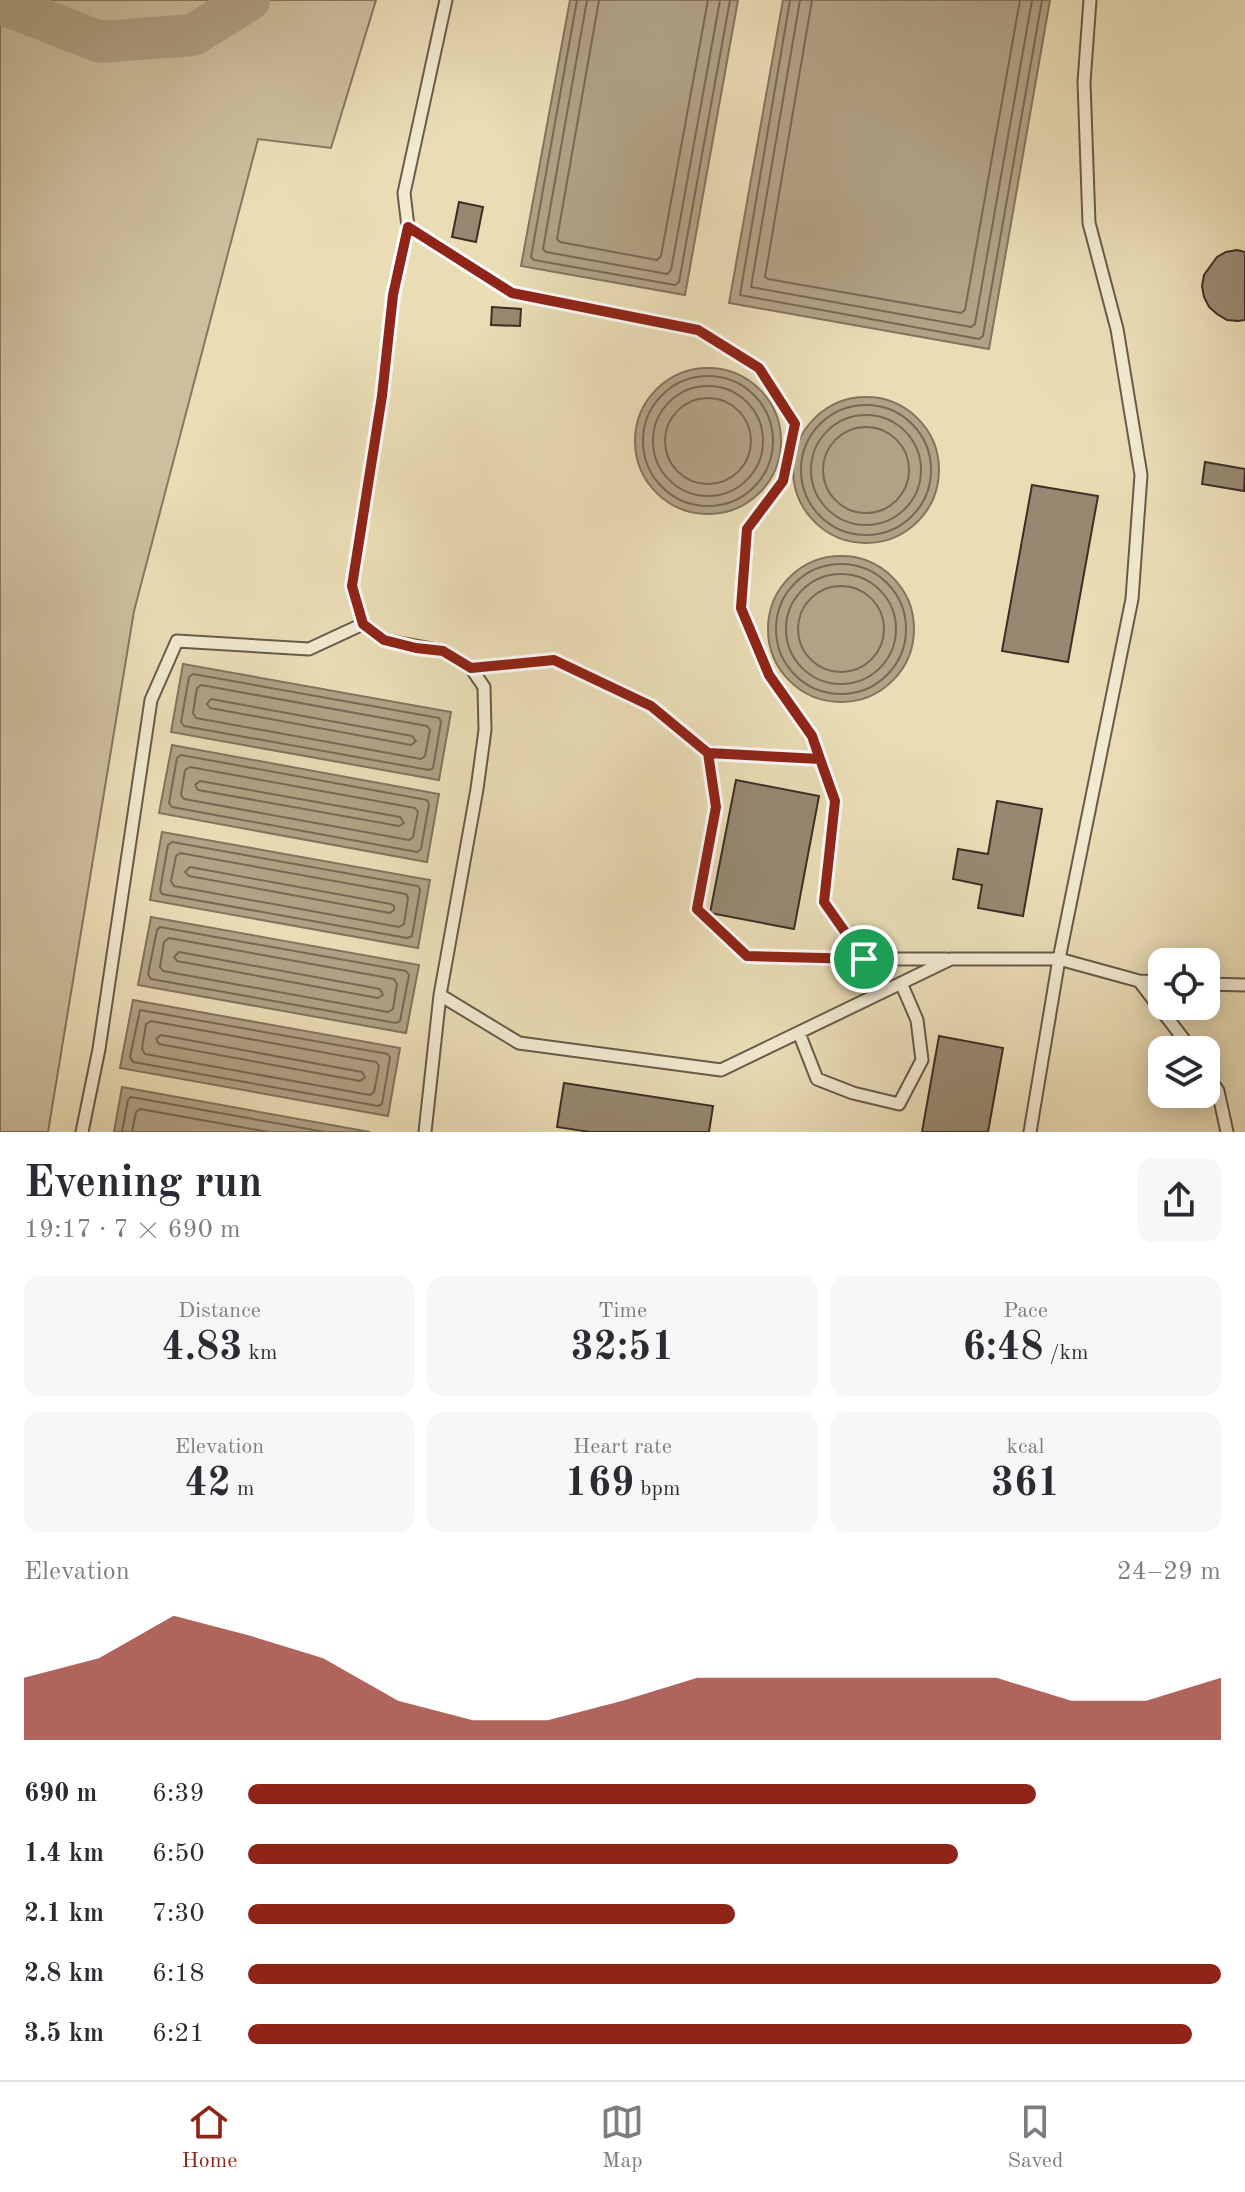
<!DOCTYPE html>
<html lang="en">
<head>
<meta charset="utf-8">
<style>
  body { margin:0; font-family:"Old Standard TT",serif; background:#f7f7f7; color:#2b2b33; height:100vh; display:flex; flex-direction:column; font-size:30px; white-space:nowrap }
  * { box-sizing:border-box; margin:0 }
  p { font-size:26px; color:#7c7c81 }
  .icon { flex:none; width:44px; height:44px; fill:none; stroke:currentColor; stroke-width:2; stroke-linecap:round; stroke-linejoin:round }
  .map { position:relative; height:1132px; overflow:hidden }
  .panel { display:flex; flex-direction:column; background:#fff; flex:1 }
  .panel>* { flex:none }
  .controls { position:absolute; left:1148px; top:948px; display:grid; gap:16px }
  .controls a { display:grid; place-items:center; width:72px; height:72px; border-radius:16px; background:#fff; box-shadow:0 4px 20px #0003; font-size:40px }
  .pin { position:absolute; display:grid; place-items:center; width:68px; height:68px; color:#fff; margin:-34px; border:4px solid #fff; border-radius:50%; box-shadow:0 2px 8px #0007 }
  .round { display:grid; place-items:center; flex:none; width:84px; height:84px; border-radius:16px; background:#f7f7f7 }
  .headline { display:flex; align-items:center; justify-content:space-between; height:136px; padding:0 24px }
  h1 { font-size:44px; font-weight:800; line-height:60px }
  .stats { display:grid; grid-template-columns:repeat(3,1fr); gap:12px; height:136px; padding:8px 24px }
  .stats div { display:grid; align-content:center; border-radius:16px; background:#f7f7f7; text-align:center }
  .stats b { font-size:40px; font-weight:800 }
  .stats small { font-size:22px; font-weight:400 }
  .stats p { font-size:22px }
  .chart { height:224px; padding:16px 24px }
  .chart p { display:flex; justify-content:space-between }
  .chart svg { width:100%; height:144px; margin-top:8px; fill:#8f2418; opacity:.7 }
  ul { padding:0 24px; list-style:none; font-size:26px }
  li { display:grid; grid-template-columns:128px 96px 1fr; align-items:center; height:60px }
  li i { height:20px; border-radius:10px; background:#8f2418 }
  .menu { display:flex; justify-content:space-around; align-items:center; height:112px; border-top:2px solid #e1e1e2; background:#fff; font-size:22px; color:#7c7c81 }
  .menu a { display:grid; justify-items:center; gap:4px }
  .menu .on { color:#8f2418 }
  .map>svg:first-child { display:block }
  .green { fill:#cdbf9e; stroke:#867662; stroke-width:2 }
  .water { fill:#b0a285; stroke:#82745f; stroke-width:2 }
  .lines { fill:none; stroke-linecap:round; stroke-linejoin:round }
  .shore { stroke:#776856; stroke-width:2 }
  .river { stroke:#b0a285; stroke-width:42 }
  .building { fill:#978971; stroke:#3e2e27; stroke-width:2 }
  .service-casing { stroke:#695a4b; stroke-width:15 }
  .service { stroke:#f1e9d0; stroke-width:11 }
  .route-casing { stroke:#fff; stroke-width:16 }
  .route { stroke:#8f2418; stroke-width:10 }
</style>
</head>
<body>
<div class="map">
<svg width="1245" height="1132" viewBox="0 0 1245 1132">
  <rect width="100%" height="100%" fill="#eaddb6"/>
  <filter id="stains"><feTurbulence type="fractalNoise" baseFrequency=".0025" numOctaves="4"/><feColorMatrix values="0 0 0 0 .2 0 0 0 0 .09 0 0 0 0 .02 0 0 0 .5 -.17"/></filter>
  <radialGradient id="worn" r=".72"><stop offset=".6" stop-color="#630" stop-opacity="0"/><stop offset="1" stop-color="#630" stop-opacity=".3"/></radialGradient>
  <path class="green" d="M0,0H376L331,148L258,139L134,611L48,1132H0Z"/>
  <path class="water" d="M570,0H738L685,295L521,266Z
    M783,0H1050L989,349L729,303Z
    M635 441a73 73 0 1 1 146 0a73 73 0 1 1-146 0Z
    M793 470a73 73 0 1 1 146 0a73 73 0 1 1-146 0Z
    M768 629a73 73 0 1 1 146 0a73 73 0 1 1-146 0Z
    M183,664L451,712L439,780L171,732Z
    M172,745L439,794L427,862L159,813Z
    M162,832L430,880L418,948L150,900Z
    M151,917L419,965L406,1033L138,985Z
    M133,1000L400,1048L388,1116L120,1068Z
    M122,1087L370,1132H114Z"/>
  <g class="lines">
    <path class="shore" d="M577,0L531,257L534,260L675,285L679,282L730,0
      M587,0L543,249L546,252L667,274L671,270L720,0
      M599,0L557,239L560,242L657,260L661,256L708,0
      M790,0L740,295L979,339L983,336L1042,0
      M800,0L751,287L971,327L975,324L1032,0
      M812,0L765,277L768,279L961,313L965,310L1020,0
      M643 441a65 65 0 1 1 130 0a65 65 0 1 1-130 0Z
      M653 441a55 55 0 1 1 110 0a55 55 0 1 1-110 0Z
      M665 441a43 43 0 1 1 86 0a43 43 0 1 1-86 0Z
      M801 470a65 65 0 1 1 130 0a65 65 0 1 1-130 0Z
      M811 470a55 55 0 1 1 110 0a55 55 0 1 1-110 0Z
      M823 470a43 43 0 1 1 86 0a43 43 0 1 1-86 0Z
      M776 629a65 65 0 1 1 130 0a65 65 0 1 1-130 0Z
      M786 629a55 55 0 1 1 110 0a55 55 0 1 1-110 0Z
      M798 629a43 43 0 1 1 86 0a43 43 0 1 1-86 0Z
      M193,674L439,718L441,722L433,768L429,770L184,726L181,722L189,677Z
      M201,685L427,726L430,730L425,756L421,759L196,718L193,713L197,688Z
      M211,699L412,736L416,741L411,745L210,708L207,704Z
      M181,755L427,800L429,804L421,849L417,852L172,807L169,803L177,758Z
      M190,767L415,808L418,812L413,837L409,840L184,799L181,795L185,770Z
      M200,781L400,817L404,823L399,826L198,790L195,785Z
      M172,842L418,886L420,890L412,936L407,938L162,894L160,890L168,845Z
      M180,853L406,894L408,898L404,924L399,927L174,886L171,881L176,856Z
      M190,867L391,904L394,906V910L390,913L189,876L185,872Z
      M160,927L406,971L409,975L400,1021L396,1023L151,979L148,974L157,930Z
      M169,938L394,979L397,984L393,1009L388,1012L163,971L160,967L164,942Z
      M179,952L380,989L383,995L378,998L177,961L174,957Z
      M140,1010L388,1054L390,1058L382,1104L378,1106L133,1062L130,1057Z
      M151,1021L376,1062L379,1066L374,1092L370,1095L145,1054L142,1049L146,1024Z
      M161,1035L362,1072L365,1077L360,1081L159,1044L156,1039Z
      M122,1132L128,1100L131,1097L325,1132
      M132,1132L136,1112L140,1109L269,1132"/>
    <path class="river" d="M0,3L100,42L193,35L249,0"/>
  </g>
  <path class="building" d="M459,202L483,207L476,242L452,237Z
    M1237,250L1245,252V320L1238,321L1227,320L1217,314L1209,307L1204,297L1202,286L1204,275L1217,257L1226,252Z
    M492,307L521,309L520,326L491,325Z
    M1205,462L1245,469L1244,491L1202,484Z
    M1032,485L1098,496L1068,662L1002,651Z
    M736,780L819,796L794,929L710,913Z
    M997,801L1042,809L1023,916L978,908L982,885L953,879L958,849L988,854Z
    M939,1036L1003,1048L988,1132H922Z
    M564,1083L713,1106L709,1132H590L557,1127Z"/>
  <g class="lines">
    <defs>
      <path id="service" d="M408,227L512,293L698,330L759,368L795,424L783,481L747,529L741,608L769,675L812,736L835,801L824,902L864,959
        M471,668L554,660L651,706L708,753L716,807L697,909L747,956L845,959H947
        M708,753L820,759
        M1139,981L1192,1050
        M1206,984L1245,985
        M440,995L519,1043L721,1070L951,959H1059L1139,981L1162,982
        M799,1033L817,1079L853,1093L899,1104L922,1060L917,1020L901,983
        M1206,1073L1218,1091L1227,1132
        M82,1132L99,1049L151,700L177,641L309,649L363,624
        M425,1132L440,995L477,789L485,730L484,687L471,668L443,651L384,640L363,624L352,586L382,396L393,295L408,227L404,193L446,0
        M1030,1132L1059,959L1132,599L1141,475L1117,329L1089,223L1084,82L1090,0"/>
    </defs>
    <use href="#service" class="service-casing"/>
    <use href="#service" class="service"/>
  </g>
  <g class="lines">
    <defs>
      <path id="route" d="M864,959L824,902L835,801L820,759L708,753L651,706L554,660L471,668L443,651L416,648L384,640L363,624L352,586L382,396L393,295L408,227L512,293L698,330L759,368L795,424L783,481L747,529L741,608L769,675L812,736L820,759L708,753L716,807L697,909L747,956L864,959"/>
    </defs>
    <use href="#route" class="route-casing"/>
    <use href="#route" class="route"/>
  </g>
  <rect width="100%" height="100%" filter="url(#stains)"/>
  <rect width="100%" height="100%" fill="url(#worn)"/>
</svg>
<div class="controls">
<a><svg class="icon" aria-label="locate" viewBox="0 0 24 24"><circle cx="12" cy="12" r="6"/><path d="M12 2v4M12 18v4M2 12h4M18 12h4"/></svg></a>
<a><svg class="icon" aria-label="layers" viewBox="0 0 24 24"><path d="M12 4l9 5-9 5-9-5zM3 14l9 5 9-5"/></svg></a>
</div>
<div class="pin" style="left:864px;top:959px;background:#1e9e55"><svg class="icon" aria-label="arrive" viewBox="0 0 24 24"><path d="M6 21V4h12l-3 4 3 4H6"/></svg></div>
</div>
<section class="panel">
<div class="headline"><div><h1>Evening run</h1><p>19:17 · 7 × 690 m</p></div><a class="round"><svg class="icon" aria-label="share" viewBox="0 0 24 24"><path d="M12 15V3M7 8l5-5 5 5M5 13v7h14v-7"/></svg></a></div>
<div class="stats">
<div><p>Distance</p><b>4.83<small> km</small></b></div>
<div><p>Time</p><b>32:51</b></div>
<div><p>Pace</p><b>6:48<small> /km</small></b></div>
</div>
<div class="stats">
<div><p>Elevation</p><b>42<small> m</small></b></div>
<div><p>Heart rate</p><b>169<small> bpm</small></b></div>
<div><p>kcal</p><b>361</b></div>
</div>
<div class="chart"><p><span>Elevation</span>24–29 m</p>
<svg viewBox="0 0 160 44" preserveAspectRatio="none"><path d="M0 44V25L10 19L20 6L30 12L40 19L50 32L60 38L70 38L80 32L90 25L100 25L110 25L120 25L130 25L140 32L150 32L160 25V44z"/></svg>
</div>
<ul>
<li><b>690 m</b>6:39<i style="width:81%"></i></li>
<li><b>1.4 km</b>6:50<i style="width:73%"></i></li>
<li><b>2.1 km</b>7:30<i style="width:50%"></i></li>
<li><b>2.8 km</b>6:18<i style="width:100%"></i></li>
<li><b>3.5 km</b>6:21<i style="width:97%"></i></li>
</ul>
</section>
<nav class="menu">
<a class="on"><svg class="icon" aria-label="home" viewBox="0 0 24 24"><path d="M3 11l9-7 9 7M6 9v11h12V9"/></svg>Home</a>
<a><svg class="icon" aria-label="map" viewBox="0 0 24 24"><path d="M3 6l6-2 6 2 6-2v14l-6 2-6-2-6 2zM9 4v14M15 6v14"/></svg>Map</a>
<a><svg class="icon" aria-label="saved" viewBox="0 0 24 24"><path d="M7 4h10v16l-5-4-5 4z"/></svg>Saved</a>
</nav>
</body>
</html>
